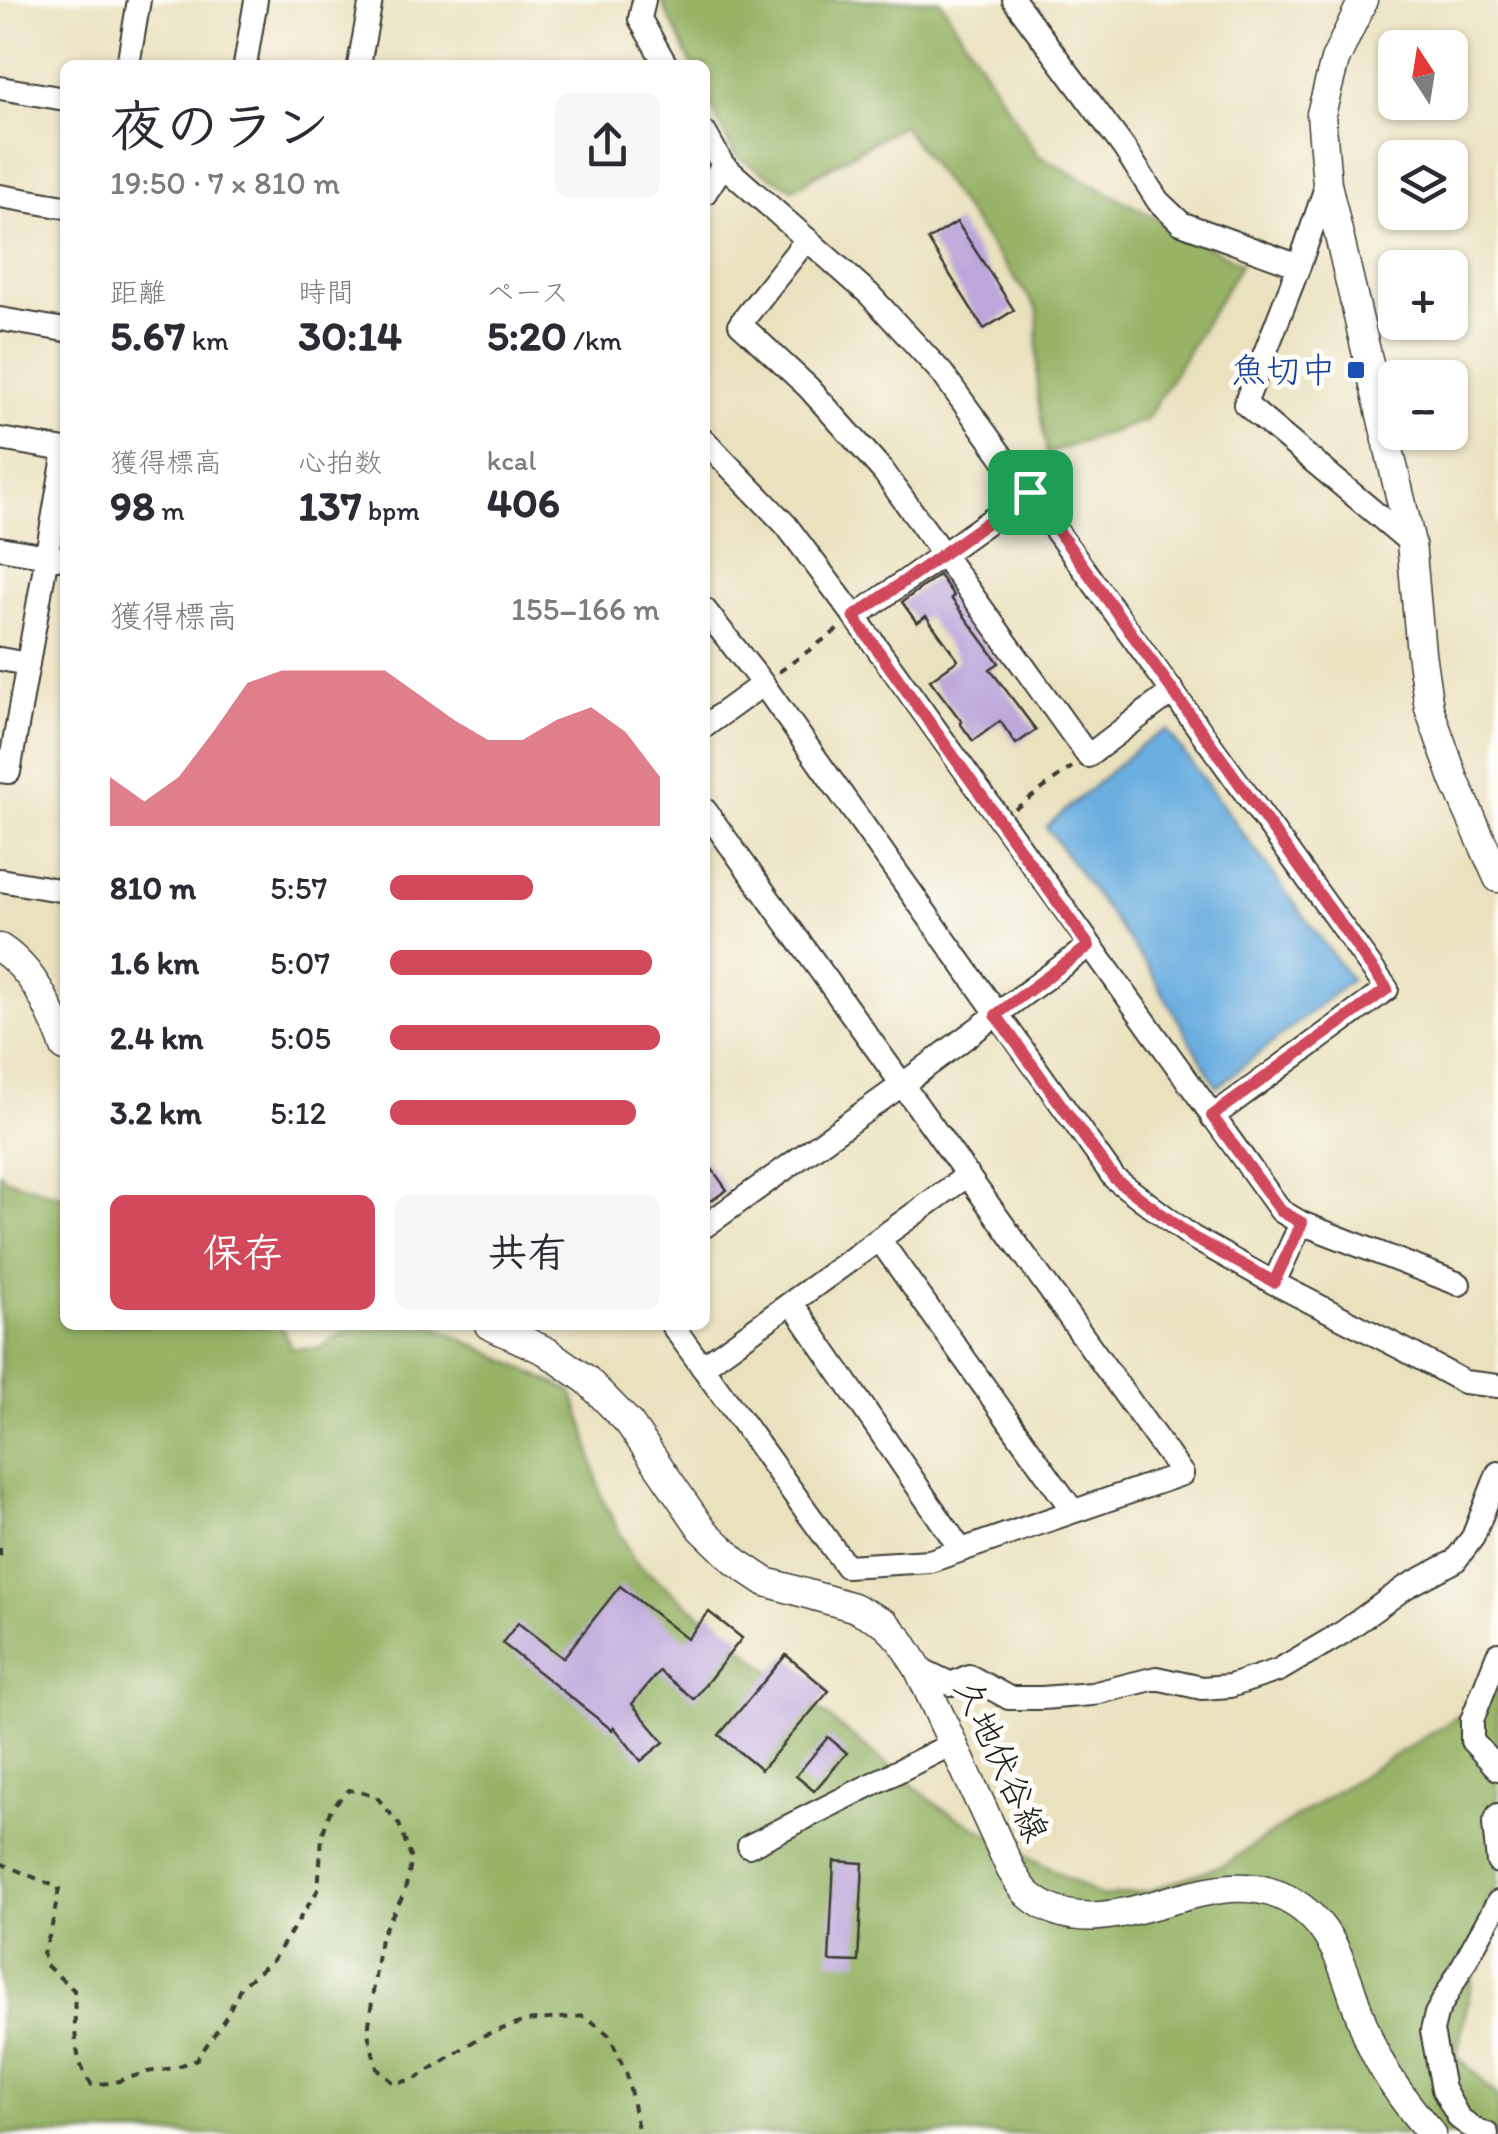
<!DOCTYPE html>
<html lang="ja">
<head>
<meta charset="utf-8">
<style>
  body { margin:0; font-family:Itim,"Klee One",sans-serif; background:#f7f7f7; color:#2b2b33; height:100vh; display:flex; flex-direction:column; font-size:38px; white-space:nowrap }
  * { box-sizing:border-box; margin:0 }
  p { font-size:32px; color:#7c7c81 }
  .icon { flex:none; width:55px; height:55px; fill:none; stroke:currentColor; stroke-width:2; stroke-linecap:round; stroke-linejoin:round }
  .map { position:relative; flex:1; overflow:hidden }
  .panel { position:absolute; left:60px; top:60px; width:650px; height:1270px; display:flex; flex-direction:column; background:#fff; border-radius:15px; box-shadow:0 2px 8px #0004 }
  .panel>* { flex:none }
  .needle { width:65px; rotate:348deg }
  .buttons { position:absolute; left:1378px; top:30px; display:grid; gap:20px }
  .buttons a { display:grid; place-items:center; width:90px; height:90px; border-radius:15px; background:#fff; box-shadow:0 2px 8px #0004; font-size:50px }
  .pin { position:absolute; display:grid; place-items:center; width:85px; height:85px; color:#fff; margin:-42px; border-radius:20px; box-shadow:0 5px 15px #0006 }
  .round { display:grid; place-items:center; flex:none; width:105px; height:105px; border-radius:15px; background:#f7f7f7 }
  .summary { display:flex; align-items:center; justify-content:space-between; height:170px; padding:0 50px }
  h1 { font-size:55px; font-weight:800; line-height:75px }
  .stats { display:grid; grid-template-columns:repeat(3,1fr); gap:15px; height:170px; padding:10px 50px }
  .stats div { display:grid; align-content:center }
  .stats b { font-size:42px; font-weight:800 }
  .stats small { font-size:28px; font-weight:400 }
  .stats p { font-size:28px }
  .chart { height:280px; padding:20px 50px }
  .chart p { display:flex; justify-content:space-between }
  .chart svg { width:100%; height:180px; margin-top:10px; fill:#d1495b; opacity:.7 }
  .cta { display:flex; gap:20px; margin-top:auto; padding:20px 50px }
  .cta a { flex:1; height:115px; border-radius:15px; background:#d1495b; color:#fff; font-size:40px; font-weight:800; line-height:115px; text-align:center }
  .cta a+a { background:#f7f7f7; color:#2b2b33 }
  ul { padding:0 50px; list-style:none; font-size:32px }
  li { display:grid; grid-template-columns:160px 120px 1fr; align-items:center; height:75px }
  li i { height:25px; border-radius:12px; background:#d1495b }
  .map>svg:first-child { display:block }
  .forest { fill:#96b366; stroke:#596841; stroke-width:2.5 }
  .water { fill:#6aaee0; stroke:#43657e; stroke-width:2.5 }
  .building { fill:#bda7da }
  .lines { fill:none; stroke-linecap:round; stroke-linejoin:round }
  .minor-casing { stroke:#3b3a34; stroke-width:26 }
  .major-casing { stroke:#3b3a34; stroke-width:31 }
  .path { stroke:#3b3a34; stroke-width:4; stroke-dasharray:8 8; stroke-linecap:butt }
  .minor { stroke:#fff; stroke-width:22 }
  .major { stroke:#fff; stroke-width:28 }
  .route-casing { stroke:#fff; stroke-width:20 }
  .route { stroke:#d1495b; stroke-width:12 }
  .transit-dot { fill:#1a4fb4; stroke:#fdfcf7; stroke-width:4 }
  .labels { text-anchor:middle; stroke-width:10; stroke-linejoin:round; paint-order:stroke }
  .transit-label { font-size:35px; fill:#164399; stroke:#fdfcf7; text-anchor:end }
  .street-label { font-size:35px; fill:#1c1c1c; stroke:#fdfcf7 }
</style>
</head>
<body>
<div class="map">
<svg width="1498" height="2134" viewBox="0 0 1498 2134">
  <rect width="100%" height="100%" fill="#fdfcf7"/>
  <filter id="ink" filterUnits="userSpaceOnUse"><feTurbulence type="fractalNoise" baseFrequency=".01" numOctaves="2"/><feDisplacementMap in="SourceGraphic" scale="20" xChannelSelector="R" yChannelSelector="G"/><feConvolveMatrix kernelMatrix="1 2 1 2 8 2 1 2 1" color-interpolation-filters="sRGB"/></filter>
  <filter id="wash" filterUnits="userSpaceOnUse"><feTurbulence type="fractalNoise" baseFrequency=".0048" numOctaves="4" result="noise"/><feDisplacementMap in="SourceGraphic" scale="40" xChannelSelector="R" yChannelSelector="G"/><feGaussianBlur stdDeviation="2.25" result="paint"/><feColorMatrix in="noise" values="0 0 0 0 0 0 0 0 0 0 0 0 0 0 0 0 0 1.4 0 .05"/><feComposite in="paint" operator="in"/></filter>
  <g filter="url(#wash)">
    <rect width="100%" height="100%" fill="#eae1be"/>
    <path class="forest" d="M661,0H940L1038,155L1241,264L1146,420L1047,454L1037,394L1038,310L902,125L793,189L735,156L705,92V65H692Z
      M0,1172L6,1179L57,1195H65V1325H281L291,1348L319,1349L351,1325H432L572,1392L585,1428L601,1497L635,1562L941,1808L1102,1897L1149,1891L1225,1864L1335,1792L1498,1692V1886L1489,1897L1457,2055L1498,2097V2134H0Z"/>
    <path class="water" d="M1167,730L1351,980L1217,1087L1149,969L1046,827L1141,745Z"/>
    <g id="blocks">
      <path class="building" d="M957,222L1014,310L984,329L928,240Z
        M939,575L954,596L951,598L999,663L990,669L1036,730L1016,744L1000,721L973,741L960,723L962,722L930,680L958,660L926,616L917,623L902,602Z
        M705,1159L727,1190L705,1205Z
        M620,1586L687,1639L709,1612L742,1638L694,1699L659,1671L632,1704L664,1742L641,1761L614,1727L612,1730L502,1643L518,1623L563,1658Z
        M786,1655L829,1691L761,1770L719,1735Z
        M828,1737L847,1753L814,1791L796,1776Z
        M834,1861L863,1863L858,1962L829,1961Z"/>
    </g>
  </g>
  <g filter="url(#ink)">
    <use href="#blocks" fill-opacity="0" stroke="#3b3a34" stroke-width="2.5"/>
    <g class="lines">
      <defs>
        <path id="minor" d="M644,0L640,19L666,65
          M1014,0L1124,148L1158,201L1181,223L1299,266
          M128,65L139,0
          M245,65L256,0
          M359,65L371,0
          M0,88L65,99
          M705,133L723,165L869,294L942,373L1387,989L1212,1117
          M1327,184L1299,266L1245,404L1411,543
          M705,193L723,165
          M0,196L65,207
          M807,239L740,324L808,387L883,471L1088,756L1173,691
          M0,319L65,330
          M0,439L65,450
          M705,441L786,525L855,617L1281,1211L1301,1223L1459,1284
          M0,548L65,559
          M705,610L763,684L1114,1178L1192,1237L1274,1283L1407,1351L1464,1382L1498,1386
          M855,617L1030,492
          M0,659L28,664
          M705,726L763,684
          M0,771L9,772L65,451
          M0,880L65,891
          M705,1226L903,1084L1089,946
          M879,1239L1073,1511
          M1274,1283L1301,1223
          M792,1303L961,1550
          M672,1325L846,1566L930,1561L1182,1474L705,810
          M702,1367L968,1175
          M1498,1654L1472,1720V1741L1498,1769
          M918,1668L951,1684L969,1676L1009,1698H1042L1092,1694L1156,1678L1202,1688L1230,1686L1279,1670L1342,1633L1406,1587L1455,1561L1473,1537L1498,1473
          M1498,1815L1494,1824L1498,1862
          M749,1846L952,1744
          M1487,2134L1477,2131L1459,2118L1443,2089L1432,2031L1436,2014L1498,1902"/>
        <path id="major" d="M1363,0L1335,60L1321,114L1327,184L1411,543L1421,653L1429,708L1454,779L1498,878
          M0,948C35,971 50,1009 65,1047
          M489,1325L546,1351L587,1380L629,1423L702,1529L736,1562L766,1582L853,1607L885,1623L901,1641L918,1668L1011,1870C1017,1879 1022,1889 1029,1895C1101,1957 1198,1862 1279,1895C1345,1922 1347,1997 1375,2053C1390,2083 1410,2109 1432,2134"/>
      </defs>
      <use href="#minor" class="minor-casing"/>
      <use href="#major" class="major-casing"/>
      <path class="path" d="M779,672L840,628
        M1015,809L1072,767
        M0,1548V1557
        M0,1863L59,1888L51,1931L43,1953L47,1966L74,1990C76,2022 71,2060 92,2085L116,2082L147,2072L174,2068L197,2059L226,2017L241,1986L273,1960L318,1890L322,1836L331,1808L349,1790L375,1795L399,1824L412,1860L404,1894L380,1937L368,2033L377,2068L395,2084L417,2078L482,2036L525,2021L585,2016L609,2035L627,2075L639,2134"/>
      <use href="#minor" class="minor"/>
      <use href="#major" class="major"/>
    </g>
  </g>
  <g class="lines" filter="url(#ink)">
    <defs>
      <path id="route" d="M1030,492L1387,989L1212,1116L1281,1211L1302,1223L1274,1282L1192,1237L1114,1178L996,1015L1089,946L854,617Z"/>
    </defs>
    <use href="#route" class="route-casing"/>
    <use href="#route" class="route"/>
  </g>
  <rect class="transit-dot" x="1346" y="360" width="20" height="20" rx="5"/>
  <g class="labels">
    <g class="transit-label">
      <text x="1336" y="382">魚切中</text>
    </g>
    <g class="street-label">
      <text transform="translate(1002 1760) rotate(65)" y="12">久地伏谷線</text>
    </g>
  </g>
</svg>
<div class="buttons">
<a><svg class="needle" viewBox="-14 -14 28 28"><path d="M0-13l5 13h-10z" fill="#e53935"/><path d="M0 13l5-13h-10z" fill="#7c7c81"/></svg></a>
<a><svg class="icon" aria-label="layers" viewBox="0 0 24 24"><path d="M12 4l9 5-9 5-9-5zM3 14l9 5 9-5"/></svg></a>
<a>+</a>
<a>−</a>
</div>
<div class="pin" style="left:1030px;top:492px;background:#1e9e55"><svg class="icon" aria-label="arrive" viewBox="0 0 24 24"><path d="M6 21V4h12l-3 4 3 4H6"/></svg></div>
<section class="panel">
<div class="summary"><div><h1>夜のラン</h1><p>19:50 · 7 × 810 m</p></div><a class="round"><svg class="icon" aria-label="share" viewBox="0 0 24 24"><path d="M12 15V3M7 8l5-5 5 5M5 13v7h14v-7"/></svg></a></div>
<div class="stats">
<div><p>距離</p><b>5.67<small> km</small></b></div>
<div><p>時間</p><b>30:14</b></div>
<div><p>ペース</p><b>5:20<small> /km</small></b></div>
</div>
<div class="stats">
<div><p>獲得標高</p><b>98<small> m</small></b></div>
<div><p>心拍数</p><b>137<small> bpm</small></b></div>
<div><p>kcal</p><b>406</b></div>
</div>
<div class="chart"><p><span>獲得標高</span>155–166 m</p>
<svg viewBox="0 0 160 44" preserveAspectRatio="none"><path d="M0 44V32L10 38L20 32L30 21L40 9L50 6L60 6L70 6L80 6L90 12L100 18L110 23L120 23L130 18L140 15L150 21L160 32V44z"/></svg>
</div>
<ul>
<li><b>810 m</b>5:57<i style="width:53%"></i></li>
<li><b>1.6 km</b>5:07<i style="width:97%"></i></li>
<li><b>2.4 km</b>5:05<i style="width:100%"></i></li>
<li><b>3.2 km</b>5:12<i style="width:91%"></i></li>
</ul>
<div class="cta"><a>保存</a><a>共有</a></div>
</section>
</div>
</body>
</html>
